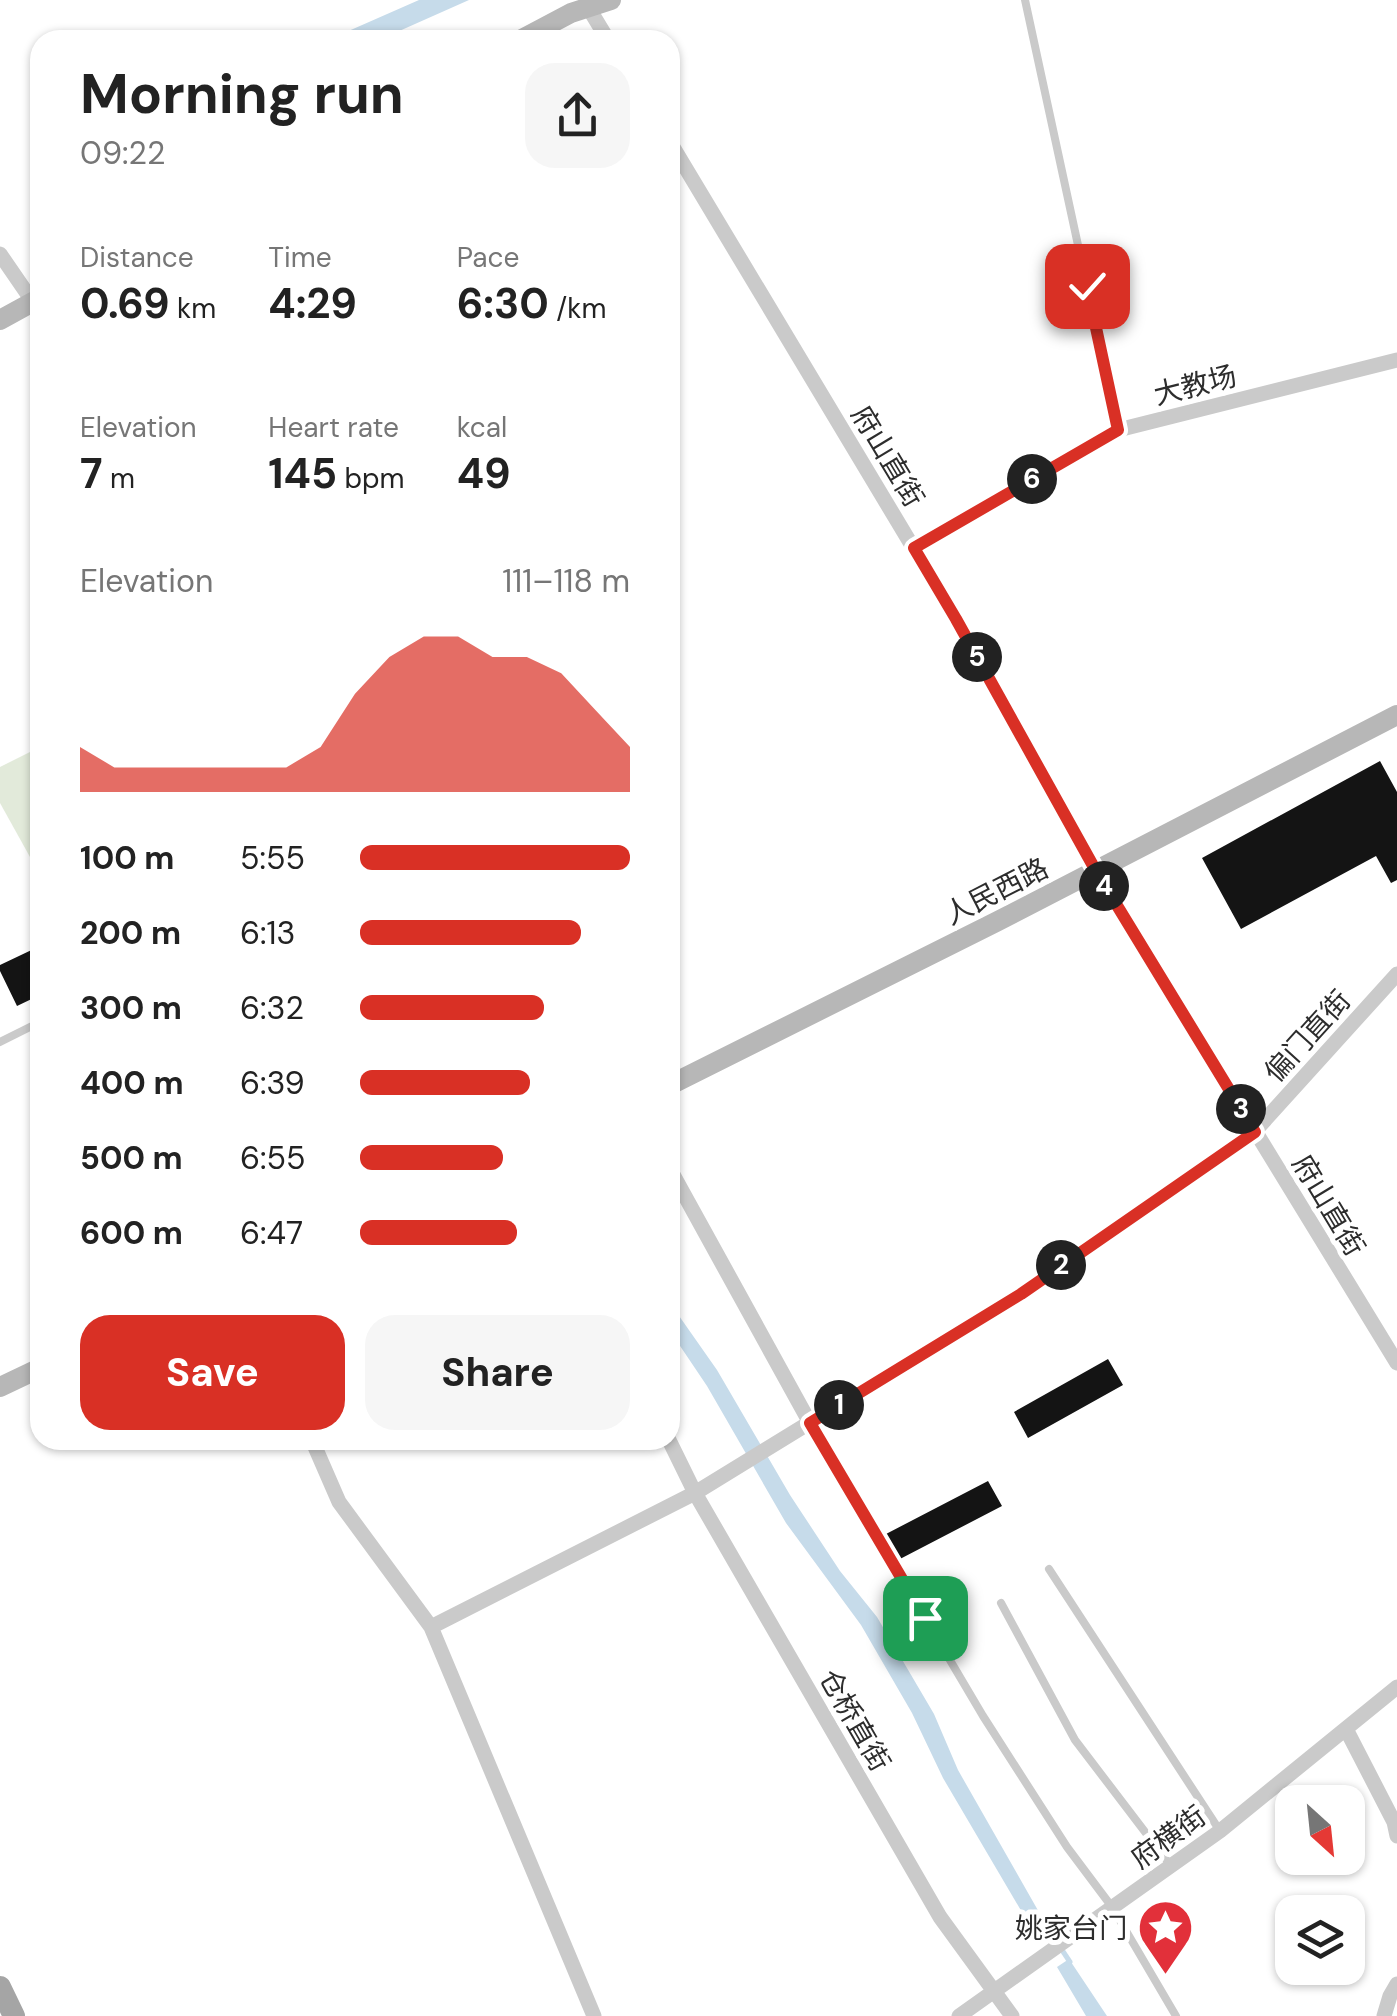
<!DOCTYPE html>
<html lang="en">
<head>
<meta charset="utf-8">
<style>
  body { margin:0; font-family:"DM Sans","Noto Sans SC",sans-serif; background:#f6f6f6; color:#222; height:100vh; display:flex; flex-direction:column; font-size:38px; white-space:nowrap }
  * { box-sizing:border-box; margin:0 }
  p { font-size:32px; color:#767676 }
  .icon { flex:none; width:55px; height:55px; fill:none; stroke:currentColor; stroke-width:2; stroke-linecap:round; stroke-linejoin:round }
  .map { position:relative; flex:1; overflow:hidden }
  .drawer { position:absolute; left:30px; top:30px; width:650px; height:1420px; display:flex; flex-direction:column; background:#fff; border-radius:30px; box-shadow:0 2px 8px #0004 }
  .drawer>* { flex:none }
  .needle { width:65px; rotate:153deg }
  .fabs { position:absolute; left:1275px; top:1785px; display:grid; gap:20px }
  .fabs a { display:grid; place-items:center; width:90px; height:90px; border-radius:20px; background:#fff; box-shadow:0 2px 8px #0004; font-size:50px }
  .pin { position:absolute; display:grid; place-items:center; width:85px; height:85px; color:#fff; margin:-42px; border-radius:20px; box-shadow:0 5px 15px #0006 }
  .km { position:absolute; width:50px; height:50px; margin:-25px; border-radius:50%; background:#222; color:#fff; font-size:28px; line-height:50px; text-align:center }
  .round { display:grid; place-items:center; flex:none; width:105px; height:105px; border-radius:30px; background:#f6f6f6 }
  .summary { display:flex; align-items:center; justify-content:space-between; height:170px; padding:0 50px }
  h1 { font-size:55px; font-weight:700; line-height:75px }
  .stats { display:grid; grid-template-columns:repeat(3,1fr); gap:15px; height:170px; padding:10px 50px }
  .stats div { display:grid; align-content:center }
  .stats b { font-size:42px; font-weight:700 }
  .stats small { font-size:28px; font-weight:400 }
  .stats p { font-size:28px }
  .chart { height:280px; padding:20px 50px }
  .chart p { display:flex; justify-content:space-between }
  .chart svg { width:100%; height:180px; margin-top:10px; fill:#d93025; opacity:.7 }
  .button { display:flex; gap:20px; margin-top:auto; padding:20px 50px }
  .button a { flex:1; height:115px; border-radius:30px; background:#d93025; color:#fff; font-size:40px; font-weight:700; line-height:115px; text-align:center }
  .button a+a { background:#f6f6f6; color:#222 }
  ul { padding:0 50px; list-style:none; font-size:32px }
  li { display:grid; grid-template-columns:160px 120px 1fr; align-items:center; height:75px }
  li i { height:25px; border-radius:12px; background:#d93025 }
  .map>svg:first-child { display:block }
  .green { fill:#e2eada }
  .water { fill:#c6dbea }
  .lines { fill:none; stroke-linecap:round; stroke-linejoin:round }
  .stream { stroke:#c6dbea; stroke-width:5 }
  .building { fill:#141414 }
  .lane { stroke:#cacaca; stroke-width:8 }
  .street { stroke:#cacaca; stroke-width:15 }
  .secondary { stroke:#b7b7b7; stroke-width:20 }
  .primary { stroke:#a5a5a5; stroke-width:22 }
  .route-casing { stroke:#fff; stroke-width:20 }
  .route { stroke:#d93025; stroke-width:12 }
  .labels { text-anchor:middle; stroke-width:10; stroke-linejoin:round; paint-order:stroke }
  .street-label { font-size:28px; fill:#2d2d2d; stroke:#fff }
  .poi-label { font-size:28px; fill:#2d2d2d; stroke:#fff; text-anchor:end }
</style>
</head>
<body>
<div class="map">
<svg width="1397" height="2016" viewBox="0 0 1397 2016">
  <rect width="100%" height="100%" fill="#fff"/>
  <path class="green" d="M40,747V875L0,803V767Z"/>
  <path class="water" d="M419,0H469L379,40H328Z
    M670,1303L717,1370L790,1495L840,1571L877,1617L934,1714L958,1770L1048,1928L1036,1936L943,1778L912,1713L861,1625L786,1523L707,1386L670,1331Z
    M1069,1959L1107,2016H1086L1057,1967Z"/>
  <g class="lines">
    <path class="stream" d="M1046,1926L1070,1962"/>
  </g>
  <path class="building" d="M1380,761L1397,792V880L1391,883L1376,856L1241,929L1202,858Z
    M40,946V995L17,1006L0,971V965Z
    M1108,1359L1123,1385L1028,1438L1014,1412Z
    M988,1481L1002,1506L900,1559L886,1534Z"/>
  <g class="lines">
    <path class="lane" d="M1025,0L1118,430
      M0,1042L40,1022
      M811,1425L983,1716L1067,1847L1112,1907L1176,2016
      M1049,1569L1220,1831
      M1001,1603L1075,1740L1171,1866"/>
    <path class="street" d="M588,7L608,40
      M670,142L956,619L1096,871L1397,1363
      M0,254L33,302
      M914,548L1118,430L1397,360
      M670,1169L810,1423
      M312,1440L339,1502L431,1627L594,2016
      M669,1440L695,1493L940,1917L1012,2016
      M431,1627L695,1493L1021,1293L1255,1131L1397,974
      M1346,1729L1394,1822L1397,1836
      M959,2016L1220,1831L1397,1687
      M1384,2016L1390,1996L1397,1984"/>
    <path class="secondary" d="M520,40L571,13L611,0
      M0,320L40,298
      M670,1085L996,922L1397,715
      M0,1387L40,1368"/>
    <path class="primary" d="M0,1987L14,2016"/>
  </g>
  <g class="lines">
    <defs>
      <path id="route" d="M925,1618L810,1423L1021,1294L1255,1132L1096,871L956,619L914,548L1118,430L1087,286"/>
    </defs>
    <use href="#route" class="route-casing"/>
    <use href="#route" class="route"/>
  </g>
  <defs>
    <symbol id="sight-pin" viewBox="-11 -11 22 30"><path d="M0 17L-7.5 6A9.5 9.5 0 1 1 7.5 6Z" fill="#e2303a" stroke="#fff"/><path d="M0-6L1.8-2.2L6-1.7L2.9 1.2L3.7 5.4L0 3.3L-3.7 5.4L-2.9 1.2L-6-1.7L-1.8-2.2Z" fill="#fff"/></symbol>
  </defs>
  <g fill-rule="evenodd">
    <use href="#sight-pin" x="1134" y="1896" width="63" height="86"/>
  </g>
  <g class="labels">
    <g class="street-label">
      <text transform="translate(1195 385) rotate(-14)" y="10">大教场</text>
      <text transform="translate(888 456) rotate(59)" y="10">府山直街</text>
      <text transform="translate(996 891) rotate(-27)" y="10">人民西路</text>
      <text transform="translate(1307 1036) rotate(-48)" y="10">偏门直街</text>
      <text transform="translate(1329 1205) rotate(59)" y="10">府山直街</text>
      <text transform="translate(855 1720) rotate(60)" y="10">仓桥直街</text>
      <text transform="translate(1168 1837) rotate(-36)" y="10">府横街</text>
    </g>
    <g class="poi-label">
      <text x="1127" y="1938">姚家台门</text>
    </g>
  </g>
</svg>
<div class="fabs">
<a><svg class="needle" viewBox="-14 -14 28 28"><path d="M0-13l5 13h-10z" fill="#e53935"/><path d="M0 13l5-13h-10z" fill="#767676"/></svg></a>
<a><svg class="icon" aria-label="layers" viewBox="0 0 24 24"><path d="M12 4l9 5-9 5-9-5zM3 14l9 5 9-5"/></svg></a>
</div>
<div class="pin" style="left:925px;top:1618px;background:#1e9e55"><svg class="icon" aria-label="arrive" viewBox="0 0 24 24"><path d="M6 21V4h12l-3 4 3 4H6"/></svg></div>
<div class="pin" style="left:1087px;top:286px;background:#d93025"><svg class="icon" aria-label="check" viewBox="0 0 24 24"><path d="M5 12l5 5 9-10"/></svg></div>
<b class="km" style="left:839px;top:1405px">1</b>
<b class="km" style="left:1061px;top:1265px">2</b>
<b class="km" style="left:1241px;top:1109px">3</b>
<b class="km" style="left:1104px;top:886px">4</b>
<b class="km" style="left:977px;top:657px">5</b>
<b class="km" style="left:1032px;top:479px">6</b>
<section class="drawer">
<div class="summary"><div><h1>Morning run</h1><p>09:22</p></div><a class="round"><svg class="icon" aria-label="share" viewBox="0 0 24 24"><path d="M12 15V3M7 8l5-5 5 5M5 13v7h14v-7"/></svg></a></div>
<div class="stats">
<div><p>Distance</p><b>0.69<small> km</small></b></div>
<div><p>Time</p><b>4:29</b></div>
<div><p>Pace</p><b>6:30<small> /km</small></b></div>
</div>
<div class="stats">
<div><p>Elevation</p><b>7<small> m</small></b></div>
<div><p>Heart rate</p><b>145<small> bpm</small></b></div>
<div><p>kcal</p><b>49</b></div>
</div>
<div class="chart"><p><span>Elevation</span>111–118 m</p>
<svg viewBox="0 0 160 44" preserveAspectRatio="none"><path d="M0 44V33L10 38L20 38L30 38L40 38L50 38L60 38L70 33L80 20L90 11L100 6L110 6L120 11L130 11L140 15L150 24L160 33V44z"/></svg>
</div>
<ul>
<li><b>100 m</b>5:55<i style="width:100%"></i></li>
<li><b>200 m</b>6:13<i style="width:82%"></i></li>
<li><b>300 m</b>6:32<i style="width:68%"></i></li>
<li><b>400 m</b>6:39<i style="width:63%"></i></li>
<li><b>500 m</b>6:55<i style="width:53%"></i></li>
<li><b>600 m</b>6:47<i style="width:58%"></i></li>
</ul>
<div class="button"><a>Save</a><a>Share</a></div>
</section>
</div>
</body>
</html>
